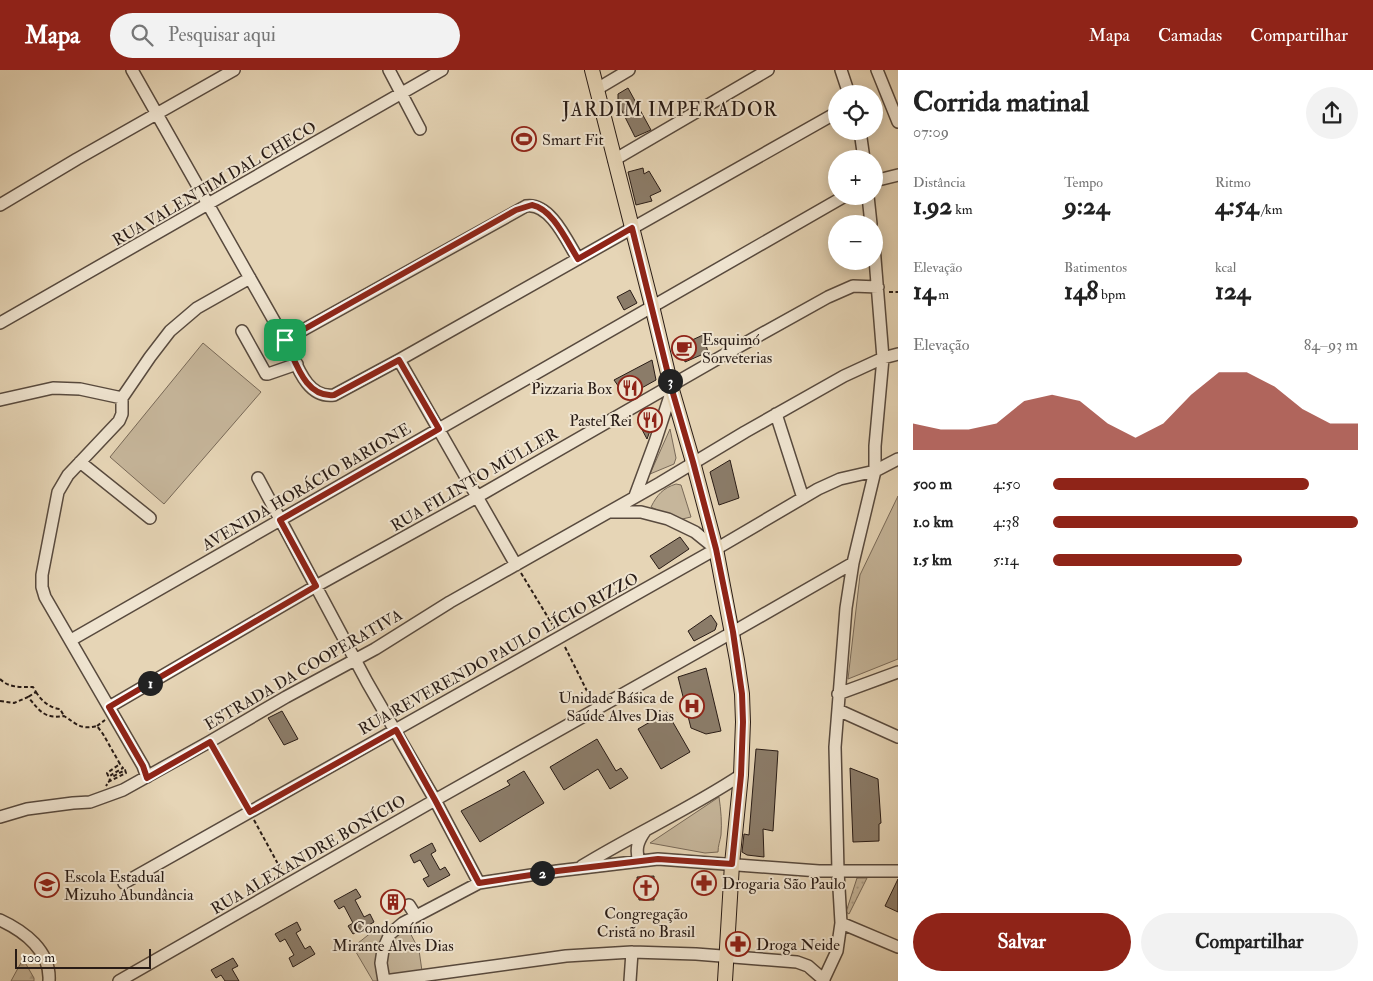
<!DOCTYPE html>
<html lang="pt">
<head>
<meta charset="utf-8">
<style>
  body { margin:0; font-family:"IM FELL Double Pica",serif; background:#f2f2f2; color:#222; height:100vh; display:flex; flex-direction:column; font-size:19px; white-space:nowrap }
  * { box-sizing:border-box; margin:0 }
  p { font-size:16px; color:#767676 }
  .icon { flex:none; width:28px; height:28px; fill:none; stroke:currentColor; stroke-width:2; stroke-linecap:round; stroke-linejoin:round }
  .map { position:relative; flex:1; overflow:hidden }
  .drawer { display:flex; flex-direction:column; background:#fff; width:475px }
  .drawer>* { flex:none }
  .tools { position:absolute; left:828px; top:15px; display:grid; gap:10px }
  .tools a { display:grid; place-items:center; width:55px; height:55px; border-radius:50%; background:#fff; box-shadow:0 2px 12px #0003; font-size:25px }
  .scale { position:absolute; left:15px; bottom:12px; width:136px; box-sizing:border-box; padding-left:5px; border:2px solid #291c16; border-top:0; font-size:14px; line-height:18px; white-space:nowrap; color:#291c16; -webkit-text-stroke:4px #efe4d0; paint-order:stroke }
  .pin { position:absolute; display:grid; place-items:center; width:42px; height:42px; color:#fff; margin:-21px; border-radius:10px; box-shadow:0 2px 8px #0006 }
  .km { position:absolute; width:25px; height:25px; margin:-12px; border-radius:50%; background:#222; color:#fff; font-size:14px; line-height:25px; text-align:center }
  .round { display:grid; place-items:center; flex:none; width:52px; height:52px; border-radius:26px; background:#f2f2f2 }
  .head { display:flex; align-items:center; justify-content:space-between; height:85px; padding:0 15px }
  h1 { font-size:28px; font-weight:800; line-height:38px }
  .figures { display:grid; grid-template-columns:repeat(3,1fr); gap:8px; height:85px; padding:5px 15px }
  .figures div { display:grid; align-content:center }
  .figures b { font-size:25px; font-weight:800 }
  .figures small { font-size:14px; font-weight:400 }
  .figures p { font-size:14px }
  .chart { height:140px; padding:10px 15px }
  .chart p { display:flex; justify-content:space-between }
  .chart svg { width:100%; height:90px; margin-top:5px; fill:#8f2418; opacity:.7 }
  .button { display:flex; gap:10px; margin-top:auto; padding:10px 15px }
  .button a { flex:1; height:58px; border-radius:30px; background:#8f2418; color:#fff; font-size:20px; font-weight:800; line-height:58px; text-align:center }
  .button a+a { background:#f2f2f2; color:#222 }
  ul { padding:0 15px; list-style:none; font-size:16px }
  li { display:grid; grid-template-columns:80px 60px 1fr; align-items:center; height:38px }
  li i { height:12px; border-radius:6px; background:#8f2418 }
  header { display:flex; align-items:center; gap:30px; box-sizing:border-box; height:70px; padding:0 25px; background:#8f2418; color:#fff }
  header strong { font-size:24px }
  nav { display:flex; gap:28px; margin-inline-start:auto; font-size:18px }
  .search { width:350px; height:45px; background:#f2f2f2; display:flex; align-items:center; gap:12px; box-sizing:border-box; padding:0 18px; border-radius:28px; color:#767676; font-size:19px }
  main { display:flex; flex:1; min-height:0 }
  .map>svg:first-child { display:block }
  .forest { fill:url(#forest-firs); stroke:#786958 }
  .park { fill:#c6b69b; stroke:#786958 }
  .garden { fill:url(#garden-dots); stroke:#786958 }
  .building { fill:#8b7c69; stroke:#291c16 }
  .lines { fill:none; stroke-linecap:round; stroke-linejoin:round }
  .minor-casing { stroke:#584a3e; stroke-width:14 }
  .major-casing { stroke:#291c16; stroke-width:16 }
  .path { stroke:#291c16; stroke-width:2; stroke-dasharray:4 2.5; stroke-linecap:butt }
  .minor { stroke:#efe4d0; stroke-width:11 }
  .major { stroke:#e6d5b6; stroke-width:14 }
  .route-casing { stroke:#fff; stroke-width:10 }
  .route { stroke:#8f2418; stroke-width:6 }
  .labels { text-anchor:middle; stroke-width:4; stroke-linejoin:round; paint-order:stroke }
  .poi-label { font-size:16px; fill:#291c16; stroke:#efe4d0; text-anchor:start }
  .street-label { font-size:16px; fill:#291c16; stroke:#efe4d0 }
  .quarter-label { font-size:19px; letter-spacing:1px; fill:#291c16; stroke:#efe4d0 }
</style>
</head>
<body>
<header>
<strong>Mapa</strong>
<div class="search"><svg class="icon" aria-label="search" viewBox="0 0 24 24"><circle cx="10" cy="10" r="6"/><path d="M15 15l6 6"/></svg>Pesquisar aqui</div>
<nav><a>Mapa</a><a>Camadas</a><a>Compartilhar</a></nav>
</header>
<main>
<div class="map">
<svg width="898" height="911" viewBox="0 0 898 911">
  <defs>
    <pattern id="forest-firs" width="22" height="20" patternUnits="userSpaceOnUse" patternTransform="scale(1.25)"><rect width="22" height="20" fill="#c6b69b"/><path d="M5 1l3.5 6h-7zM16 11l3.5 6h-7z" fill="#aa9c85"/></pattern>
    <pattern id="garden-dots" width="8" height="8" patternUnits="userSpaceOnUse" patternTransform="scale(1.25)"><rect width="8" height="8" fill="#c6b69b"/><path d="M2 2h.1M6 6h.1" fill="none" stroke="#aa9c85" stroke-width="1.8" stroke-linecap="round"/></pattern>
  </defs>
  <rect width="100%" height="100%" fill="#e6d5b6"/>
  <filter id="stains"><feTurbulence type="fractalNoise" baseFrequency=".004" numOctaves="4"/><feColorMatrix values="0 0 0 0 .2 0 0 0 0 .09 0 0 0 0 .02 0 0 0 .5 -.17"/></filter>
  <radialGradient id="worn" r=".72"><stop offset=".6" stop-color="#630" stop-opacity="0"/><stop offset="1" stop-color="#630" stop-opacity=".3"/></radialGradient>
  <path class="forest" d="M23,889L34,908V911H11Z"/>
  <path class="park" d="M203,273L261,322L164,434L110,387Z
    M670,359L676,388L674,394L650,404Z
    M676,414L681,415L691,447L678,450L651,437C657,425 663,418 676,414Z
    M898,426V589L848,609L860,505Z
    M719,727C721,740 722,753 721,765C720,771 718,776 718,782L705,783L650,773Z
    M407,857L419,880L423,908L397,911H373L353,877L372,862L392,864Z"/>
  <path class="garden" d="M857,808H867L849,844L846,842Z"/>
  <path class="building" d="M628,18L651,60L635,67L618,33V24Z
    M643,98L644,104L649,101L661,121L650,126L652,131L636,135L628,102Z
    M630,220L637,233L624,240L617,227Z
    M703,265L708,282L685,292L683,282L681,283L679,276Z
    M652,290L656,310L638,320L639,322L626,327L614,310Z
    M652,344L655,347L647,369L638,352Z
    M730,390L739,428L719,435L710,402Z
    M680,467L689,479L659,499L650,486Z
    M711,545L717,554L715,560L694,571L688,561Z
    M706,598L721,661L706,664L691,658L678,607Z
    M282,641L298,669L284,675L268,648Z
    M667,642L690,682L661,699L638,659Z
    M597,669L616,701L621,698L628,708L610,719L598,699L564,720L550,697Z
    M756,679L778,681L773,761L763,759L764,787L747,785L742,782L744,764L749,765Z
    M850,698L878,709L881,753L879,754V771L853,772Z
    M524,701L544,733L480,772L461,741L510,715L507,711Z
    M432,773L436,781L431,784L440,800L445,797L450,805L428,817L423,809L429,806L420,790L414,793L410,785Z
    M654,806V830H639L637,807Z
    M898,809V842L885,836Z
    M356,819L361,827L355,830L364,847L370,844L374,852L353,864L348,856L353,853L344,836L339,839L334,831Z
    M397,826L400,832L390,838L386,832Z
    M297,852L301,860L296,863L305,879L310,876L315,884L293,897L289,888L294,885L285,869L280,872L275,864Z
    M233,888L238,896L232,899L239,911H225L221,905L216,908L211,900Z"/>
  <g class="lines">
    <defs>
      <path id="minor" d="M132,0L285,270C296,291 305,329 334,325L399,290L836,43
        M389,0L420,59
        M841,0L849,24
        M877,0L898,52
        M597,19L629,0
        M860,61L864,89
        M614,90L768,0
        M874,111L898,105
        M868,126L871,154
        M0,135L77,89L234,0
        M0,253L442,0
        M242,261L266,304H268L297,294
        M285,270L526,136C550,132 567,171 578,189
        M399,290L516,495
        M0,330L53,318L80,319L122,328
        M776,344L803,428
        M80,392L150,448
        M258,408L367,612L435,730L479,813
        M635,426L655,372L672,320
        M609,442H641L668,449L695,462L716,479
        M71,570L845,126
        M838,624L898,602
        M109,637L316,516L477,427L731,281L828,227L853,216L878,217
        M838,640L898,667
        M147,707L143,696L45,527L42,517V505L58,422L68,405L119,351L122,344V328L150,287L170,261L197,238L250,208
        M0,747L27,739L73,733L90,732L123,720L209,672L286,627L375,579L450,532L660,413L745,362L844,306L883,288L898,284
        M639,791C635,779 638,771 645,761
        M582,796C634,764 690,739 741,705
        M124,813L716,479L818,419L840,409L875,401L898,389
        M409,835L416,846
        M0,850C24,861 51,881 49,911
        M841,853L898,877
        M119,911L435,730L733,562L853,493
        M384,911L381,893L383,880L390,864L403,853L479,813L557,801L658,789L819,801H898
        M384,911L566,886L632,882L696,884L797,892L808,896L824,910
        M630,911L632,882
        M823,911L837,881L841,853L838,801L835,677L846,538L853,493L875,401V376L883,288L874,176"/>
      <path id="major" d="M592,0L652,236L672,320L693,392L716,479L737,590L742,624L743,652L741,705L732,794L725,911"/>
    </defs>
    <use href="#minor" class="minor-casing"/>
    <use href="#major" class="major-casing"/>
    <path class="path" d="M889,222H898
      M521,503L555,559
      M565,577L592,631
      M0,609C9,618 20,617 33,617L36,622L28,627
      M36,622C41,630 49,638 60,639L64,646
      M0,631L14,633L28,627C40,641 44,649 64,646C77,654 80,660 97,656L103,664L120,694L107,703L110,710L106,716
      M97,656L105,650
      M214,681L245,733
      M108,712L126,703L125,700L112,707L111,705L123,698L120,694
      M254,750L284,805"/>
    <use href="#minor" class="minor"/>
    <use href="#major" class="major"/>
  </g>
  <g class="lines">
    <defs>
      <path id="route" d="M532,135C553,139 567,172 578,189L632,158L672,320L693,392L716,479L733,562L742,624L743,652L741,705L732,794L658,789L557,801L479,813L435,730L396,660L250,742L210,672L147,708L143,696L109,637L316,516L280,450L439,359L399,290L334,325C305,328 296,292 285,270L516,140Z"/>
    </defs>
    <use href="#route" class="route-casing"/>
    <use href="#route" class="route"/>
  </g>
  <defs>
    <symbol id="stadium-ring" viewBox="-11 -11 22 22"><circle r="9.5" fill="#efe4d0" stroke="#8f2418" stroke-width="1.5"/><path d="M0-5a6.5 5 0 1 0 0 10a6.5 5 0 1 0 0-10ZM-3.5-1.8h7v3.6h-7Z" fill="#8f2418"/></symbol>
    <symbol id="cafe-ring" viewBox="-11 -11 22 22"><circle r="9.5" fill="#efe4d0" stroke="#8f2418" stroke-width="1.5"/><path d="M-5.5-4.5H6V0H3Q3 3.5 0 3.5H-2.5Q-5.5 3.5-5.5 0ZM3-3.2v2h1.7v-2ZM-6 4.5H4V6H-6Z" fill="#8f2418"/></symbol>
    <symbol id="restaurant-ring" viewBox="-11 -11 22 22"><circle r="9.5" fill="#efe4d0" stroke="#8f2418" stroke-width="1.5"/><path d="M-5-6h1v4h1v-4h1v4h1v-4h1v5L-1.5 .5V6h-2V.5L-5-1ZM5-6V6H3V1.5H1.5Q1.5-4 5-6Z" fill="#8f2418"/></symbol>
    <symbol id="hospital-ring" viewBox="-11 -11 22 22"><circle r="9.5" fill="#efe4d0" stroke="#8f2418" stroke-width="1.5"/><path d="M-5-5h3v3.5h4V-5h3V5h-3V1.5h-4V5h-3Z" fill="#8f2418"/></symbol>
    <symbol id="pharmacy-ring" viewBox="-11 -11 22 22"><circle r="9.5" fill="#efe4d0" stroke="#8f2418" stroke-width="1.5"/><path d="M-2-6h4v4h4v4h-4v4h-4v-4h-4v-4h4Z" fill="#8f2418"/></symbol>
    <symbol id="school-ring" viewBox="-11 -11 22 22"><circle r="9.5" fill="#efe4d0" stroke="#8f2418" stroke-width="1.5"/><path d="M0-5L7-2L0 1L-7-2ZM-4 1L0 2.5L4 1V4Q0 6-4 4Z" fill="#8f2418"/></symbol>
    <symbol id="church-ring" viewBox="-11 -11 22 22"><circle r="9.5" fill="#efe4d0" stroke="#8f2418" stroke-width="1.5"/><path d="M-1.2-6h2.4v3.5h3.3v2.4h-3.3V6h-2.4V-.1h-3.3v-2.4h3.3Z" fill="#8f2418"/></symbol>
    <symbol id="building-ring" viewBox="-11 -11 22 22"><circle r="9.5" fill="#efe4d0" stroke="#8f2418" stroke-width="1.5"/><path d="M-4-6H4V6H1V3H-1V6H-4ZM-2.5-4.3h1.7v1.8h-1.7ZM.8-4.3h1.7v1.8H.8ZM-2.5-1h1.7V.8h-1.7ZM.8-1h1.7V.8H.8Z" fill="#8f2418"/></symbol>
  </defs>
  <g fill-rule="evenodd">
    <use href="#stadium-ring" x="510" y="55" width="28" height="28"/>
    <use href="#cafe-ring" x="670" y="264" width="28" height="28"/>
    <use href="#restaurant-ring" x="616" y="304" width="28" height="28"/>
    <use href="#restaurant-ring" x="636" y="336" width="28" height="28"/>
    <use href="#hospital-ring" x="678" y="622" width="28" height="28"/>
    <use href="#pharmacy-ring" x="690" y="799" width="28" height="28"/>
    <use href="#school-ring" x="33" y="801" width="28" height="28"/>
    <use href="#church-ring" x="632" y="804" width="28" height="28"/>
    <use href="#building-ring" x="379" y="818" width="28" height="28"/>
    <use href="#pharmacy-ring" x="724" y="860" width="28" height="28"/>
  </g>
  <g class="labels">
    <g class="poi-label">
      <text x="542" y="75">Smart Fit</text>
      <text x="702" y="275">Esquimó<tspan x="702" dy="18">Sorveterias</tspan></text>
      <text x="612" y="324" text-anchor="end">Pizzaria Box</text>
      <text x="632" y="356" text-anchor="end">Pastel Rei</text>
      <text x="674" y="633" text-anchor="end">Unidade Básica de<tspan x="674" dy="18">Saúde Alves Dias</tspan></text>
      <text x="64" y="812">Escola Estadual<tspan x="64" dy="18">Mizuho Abundância</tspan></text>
      <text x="722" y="819">Drogaria São Paulo</text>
      <text x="646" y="849" text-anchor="middle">Congregação<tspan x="646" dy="18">Cristã no Brasil</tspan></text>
      <text x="393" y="863" text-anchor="middle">Condomínio<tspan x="393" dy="18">Mirante Alves Dias</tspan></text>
      <text x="756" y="880">Droga Neide</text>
    </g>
    <g class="street-label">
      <text transform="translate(214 113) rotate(-30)" y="6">RUA VALENTIM DAL CHECO</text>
      <text transform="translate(474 409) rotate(-30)" y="6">RUA FILINTO MÜLLER</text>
      <text transform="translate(306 416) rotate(-30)" y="6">AVENIDA HORÁCIO BARIONE</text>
      <text transform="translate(498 583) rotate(-29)" y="6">RUA REVERENDO PAULO LÍCIO RIZZO</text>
      <text transform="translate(303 599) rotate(-30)" y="6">ESTRADA DA COOPERATIVA</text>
      <text transform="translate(308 784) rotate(-30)" y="6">RUA ALEXANDRE BONÍCIO</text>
    </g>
    <g class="quarter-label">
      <text x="670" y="46">JARDIM IMPERADOR</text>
    </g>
  </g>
  <rect width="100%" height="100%" filter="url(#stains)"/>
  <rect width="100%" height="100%" fill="url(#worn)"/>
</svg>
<div class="tools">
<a><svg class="icon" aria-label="locate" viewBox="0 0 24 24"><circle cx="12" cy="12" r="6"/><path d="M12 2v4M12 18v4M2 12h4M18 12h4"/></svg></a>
<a>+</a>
<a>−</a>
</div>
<div class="scale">100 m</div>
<div class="pin" style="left:285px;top:270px;background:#1e9e55"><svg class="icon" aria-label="arrive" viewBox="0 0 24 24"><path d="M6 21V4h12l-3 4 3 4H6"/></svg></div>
<b class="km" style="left:150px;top:613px">1</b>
<b class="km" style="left:542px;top:803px">2</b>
<b class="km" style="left:670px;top:311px">3</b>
</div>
<section class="drawer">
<div class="head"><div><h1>Corrida matinal</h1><p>07:09</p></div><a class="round"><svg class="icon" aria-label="share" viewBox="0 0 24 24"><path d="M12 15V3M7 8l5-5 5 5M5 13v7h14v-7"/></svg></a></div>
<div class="figures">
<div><p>Distância</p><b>1.92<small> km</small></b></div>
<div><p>Tempo</p><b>9:24</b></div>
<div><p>Ritmo</p><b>4:54<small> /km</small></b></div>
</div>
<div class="figures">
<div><p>Elevação</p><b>14<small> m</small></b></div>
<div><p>Batimentos</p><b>148<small> bpm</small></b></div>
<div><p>kcal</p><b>124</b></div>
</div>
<div class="chart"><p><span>Elevação</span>84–93 m</p>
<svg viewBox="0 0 160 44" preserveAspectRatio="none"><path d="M0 44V31L10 34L20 34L30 31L40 20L50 17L60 20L70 31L80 38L90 31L100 17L110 6L120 6L130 13L140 24L150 31L160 31V44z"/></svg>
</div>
<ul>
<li><b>500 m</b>4:50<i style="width:84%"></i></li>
<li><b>1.0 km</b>4:38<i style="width:100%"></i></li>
<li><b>1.5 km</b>5:14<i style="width:62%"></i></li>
</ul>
<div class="button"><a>Salvar</a><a>Compartilhar</a></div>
</section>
</main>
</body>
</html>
